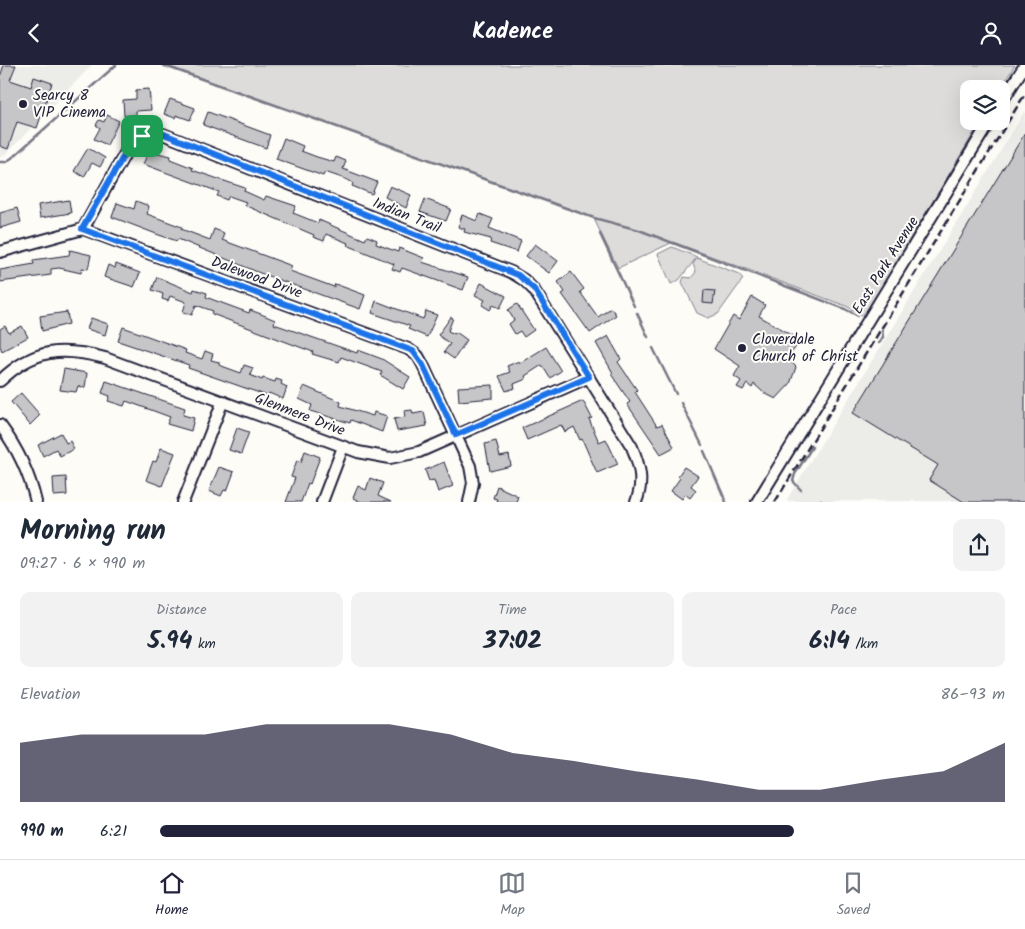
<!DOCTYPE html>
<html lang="en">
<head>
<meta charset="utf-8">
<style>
  body { margin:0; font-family:Kalam,sans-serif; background:#f2f2f3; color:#1f2937; height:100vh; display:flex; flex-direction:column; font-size:19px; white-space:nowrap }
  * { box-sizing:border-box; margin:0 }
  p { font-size:16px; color:#747a83 }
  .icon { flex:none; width:28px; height:28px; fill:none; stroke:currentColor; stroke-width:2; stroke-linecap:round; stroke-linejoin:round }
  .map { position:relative; height:437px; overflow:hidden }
  .details { display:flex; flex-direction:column; background:#fff; flex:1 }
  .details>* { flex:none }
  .tools { position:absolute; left:960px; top:15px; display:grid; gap:10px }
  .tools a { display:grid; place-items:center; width:50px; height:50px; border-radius:10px; background:#fff; box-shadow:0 5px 20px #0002; font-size:25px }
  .pin { position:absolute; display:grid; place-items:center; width:42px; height:42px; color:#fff; margin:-21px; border-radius:10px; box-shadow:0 2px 8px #0006 }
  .round { display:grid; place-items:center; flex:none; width:52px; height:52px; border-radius:10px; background:#f2f2f3 }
  .headline { display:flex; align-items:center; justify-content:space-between; height:85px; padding:0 20px }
  h1 { font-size:28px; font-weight:600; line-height:38px }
  .figures { display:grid; grid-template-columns:repeat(3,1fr); gap:8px; height:85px; padding:5px 20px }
  .figures div { display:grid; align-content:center; border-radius:10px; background:#f2f2f3; text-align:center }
  .figures b { font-size:25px; font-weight:600 }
  .figures small { font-size:14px; font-weight:400 }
  .figures p { font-size:14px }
  .chart { height:140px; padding:10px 20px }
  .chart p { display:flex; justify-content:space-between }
  .chart svg { width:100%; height:90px; margin-top:5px; fill:#22223b; opacity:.7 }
  ul { padding:0 20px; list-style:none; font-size:16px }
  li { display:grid; grid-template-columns:80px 60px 1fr; align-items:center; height:38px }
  li i { height:12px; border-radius:6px; background:#22223b }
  header { display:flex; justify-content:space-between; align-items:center; height:65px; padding:0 20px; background:#22223b; color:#fff; font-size:22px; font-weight:600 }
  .dock { display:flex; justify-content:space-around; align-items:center; height:70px; border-top:1px solid #e0e1e3; background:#fff; font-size:14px; color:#747a83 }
  .dock a { display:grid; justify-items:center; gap:2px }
  .dock .selected { color:#22223b }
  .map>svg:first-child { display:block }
  .built { fill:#ecece9 }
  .green { fill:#dddcdb; stroke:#807f8b }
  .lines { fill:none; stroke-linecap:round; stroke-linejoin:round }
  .stream { stroke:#787885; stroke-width:2.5 }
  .building { fill:#c6c6c8; stroke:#22223b }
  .minor-casing { stroke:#22223b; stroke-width:14 }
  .minor { stroke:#fdfcf7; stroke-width:10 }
  .rail { stroke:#22223b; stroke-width:2.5; stroke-dasharray:8 4; stroke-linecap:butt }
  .route-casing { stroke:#fff; stroke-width:10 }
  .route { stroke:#1a73e8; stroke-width:6 }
  .poi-dot { fill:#22223b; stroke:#fdfcf7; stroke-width:2 }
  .labels { text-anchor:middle; stroke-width:4; stroke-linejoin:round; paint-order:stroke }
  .poi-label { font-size:15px; fill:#22223b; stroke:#fdfcf7; text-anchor:start }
  .street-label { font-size:15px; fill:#22223b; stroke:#fdfcf7 }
</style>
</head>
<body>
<header><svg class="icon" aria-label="back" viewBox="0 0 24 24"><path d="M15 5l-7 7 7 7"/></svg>Kadence<svg class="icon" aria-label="person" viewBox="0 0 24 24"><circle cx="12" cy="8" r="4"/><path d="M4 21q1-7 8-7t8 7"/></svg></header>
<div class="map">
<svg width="1025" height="437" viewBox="0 0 1025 437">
  <rect width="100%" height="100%" fill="#fdfcf7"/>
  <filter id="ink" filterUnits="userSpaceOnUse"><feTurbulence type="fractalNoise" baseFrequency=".02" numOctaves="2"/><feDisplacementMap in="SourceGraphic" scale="10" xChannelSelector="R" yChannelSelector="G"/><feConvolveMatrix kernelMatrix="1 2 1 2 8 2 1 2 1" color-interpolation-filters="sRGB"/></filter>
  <g filter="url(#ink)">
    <path class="built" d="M0,0H92L6,89L0,93Z
      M1025,46V436H786Z"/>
    <path class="green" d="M165,0H1015L1000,24H969V56H981L864,251L846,241L673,177L618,203L593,152Z
      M672,182L697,192L679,215L671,219L658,189Z
      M697,193L739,209L743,214L718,249L708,253L697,248L682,217L684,212L691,213L696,207L693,199Z"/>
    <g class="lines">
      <path class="stream" d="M162,0L594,153L639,165L845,244L858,251
        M0,97H6L13,92L116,0
        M600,169L634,241
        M637,248L648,272
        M879,278L883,272L882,265
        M653,283L676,329
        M681,338L702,380
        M704,386L726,437
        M801,425L793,416L795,409L812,382
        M821,436V437"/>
    </g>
    <path class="building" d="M4,0H16L10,15L31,22L34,12L52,18L37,63L17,57L8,84L0,81V12Z
      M149,24L151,45L136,46V50L124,51L123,35L136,34V25Z
      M170,34L195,43L190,55L176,50L175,53L164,49Z
      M208,47L270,70L266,83L203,60Z
      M107,50L119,56L107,80L94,74L100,63L96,60L99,55L104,57Z
      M1025,68V437H964L929,415L938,400L853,348Z
      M284,73L303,81L301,86L317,92L334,97L336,92L346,96L343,104L377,117L372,129L352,121L353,118L348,115L325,107L323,111L276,94Z
      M88,83L105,93L100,102L92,98L84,112L74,106Z
      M149,86L171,91L170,94L193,103L192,105L245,123L244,126L264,135L266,131L296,141L293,148L318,158L319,155L365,175L367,171L377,175L376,179L398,187L399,183L424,193L422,197L468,212L463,225L402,203L400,207L392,204L394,199L347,180L348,178L326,169L324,176L313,172L314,170L244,140L246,137L229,131L227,135L217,131L219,127L143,99Z
      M390,121L411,130L406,143L385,132Z
      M425,134L451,144L446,156L420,147Z
      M69,135L71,148L40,153L38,140Z
      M136,136L149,141L147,149L182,162L181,164L210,175L214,164L224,168L222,175L292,201L290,206L334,222L335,219L365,230L360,244L260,208L178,174L177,176L159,170L112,152L117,138L134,144Z
      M17,143L21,157L0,163V148Z
      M480,149L493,154L489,163L521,176L517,187L490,178L491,174L464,167L465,164L458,162L462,150L477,156Z
      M535,179L558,196L549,208L526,191Z
      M70,185L91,190L88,204L82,203L81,208L59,203L51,204V210L0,217V205L34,199L33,195L69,190Z
      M116,199L140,208L134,222L104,212L108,200L115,203Z
      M571,207L584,224L580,227L598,252L611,243L616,250L590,268L562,229L565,227L558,217Z
      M157,212L193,227L194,224L207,228L206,232L211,234L249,248L250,245L261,249L275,255L274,259L357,288L358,285L382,294L410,312L403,324L380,310L382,307L341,292L339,297L312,289L313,287L212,249L213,246L196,240L192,250L183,247L186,237L170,231L168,236L162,234L163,229L152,225Z
      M481,218L506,231L500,243L493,240L490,245L482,240L485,235L475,230Z
      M704,225L715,226L713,239L703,238Z
      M752,232L765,240L759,251L794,271L791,276L797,280L788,293L796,302L790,319L776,334L764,328L754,319L752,323L747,319L743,325L737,322L741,316L734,311L740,301L714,284L733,251L739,255Z
      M376,236L423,254L426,246L437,250L427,272L408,264L410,261L372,248Z
      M517,239L534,265L524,272L520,266L515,269L509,259L514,255L508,245Z
      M67,247L69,259L42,266L40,251Z
      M451,252L453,253L448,266L455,269L456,267L467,275L454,294L444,287L450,279L438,270Z
      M91,253L108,259L105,270L87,264Z
      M5,261L9,268L22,261L28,272L2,286L0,281V264Z
      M123,262L186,285L185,288L202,294L205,286L213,289L211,295L219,297V300L241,308L244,300L253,303L250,310L262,315L263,313L275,317L276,314L282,316L281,319L287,322L283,334L269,328L268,331L188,303L189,300L118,276Z
      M608,271L621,294L618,297L637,325L635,327L657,361L662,359L674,382L661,389L627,339L630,337L611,309L613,308L596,278Z
      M546,282L561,306L550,313L542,300L525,311L526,314L514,319L515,323L506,326L499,311L510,307L507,301L519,296L520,298Z
      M64,304L87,308L85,323L78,321L76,327L60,325Z
      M106,316L185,343L183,350L194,353L191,366L167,359L170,352L151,345L126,336L124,341L108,336L110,331L102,328Z
      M493,320V333L459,336L458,322Z
      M304,321L341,337L340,341L373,351L374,347L387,351L382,367L351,355L350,358L310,346L312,340L299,334Z
      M21,328L40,350L30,360L11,337Z
      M583,336L592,353L589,354L599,377L606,374L618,399L597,408L582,374L580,375L574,362L565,367L561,360L527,375L522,363Z
      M412,345L413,349L424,347L427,361L397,366L394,354L405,352L404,346Z
      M237,363L249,367L241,389L229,385Z
      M61,368L66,378L70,376L74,384L60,391L56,384L43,391L38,380Z
      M496,376L500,392L509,390L511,401L490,406L485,379Z
      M161,383L175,388L162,421L146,415L153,396L156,397Z
      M305,386L320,392L310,419L308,418L301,437H286L295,413L291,412L297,395L301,397Z
      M444,397L453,421L438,427L434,415L429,416L425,405Z
      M219,402L234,407L227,426L224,425L221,431L209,426Z
      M684,402L698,411L691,421L696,425L690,433L685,429L682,434L671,426L680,413L678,411Z
      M66,412L67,430L54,431L53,413Z
      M370,413L383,418L378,431L391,437H361L353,433L358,421L366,425Z
      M497,421L518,431L516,437H496L497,434L493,433Z"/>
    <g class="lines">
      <defs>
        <path id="minor" d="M1001,38L1025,0
          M83,164L127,85L142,71L163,69L511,207L524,215L534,225L632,382C640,401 644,417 636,437
          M0,187L83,164L408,284L418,291L423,300L470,401L473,418L469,437
          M0,316C34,283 62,282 105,293L358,387L390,393L419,387L589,312
          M0,360C18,384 29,407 36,437
          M183,437L223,336
          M322,437L343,382
          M757,437L990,56"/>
      </defs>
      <use href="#minor" class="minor-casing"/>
      <use href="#minor" class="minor"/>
      <path class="rail" d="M775,437L1025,29"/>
    </g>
  </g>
  <g class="lines" filter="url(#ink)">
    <defs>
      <path id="route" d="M153,68L164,69L518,210L534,224L589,312L456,370L423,300L413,286L82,164L127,85L142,71Z"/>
    </defs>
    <use href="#route" class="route-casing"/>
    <use href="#route" class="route"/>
  </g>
  <g class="poi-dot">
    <circle cx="23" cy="39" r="5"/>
    <circle cx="742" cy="283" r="5"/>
  </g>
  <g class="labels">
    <g class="poi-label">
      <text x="33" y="35">Searcy 8<tspan x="33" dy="17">VIP Cinema</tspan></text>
      <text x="752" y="279">Cloverdale<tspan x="752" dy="17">Church of Christ</tspan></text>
    </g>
    <g class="street-label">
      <text transform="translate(407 150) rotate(22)" y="5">Indian Trail</text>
      <text transform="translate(885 200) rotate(-58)" y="5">East Park Avenue</text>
      <text transform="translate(257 212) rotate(20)" y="5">Dalewood Drive</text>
      <text transform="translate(300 349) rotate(21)" y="5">Glenmere Drive</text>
    </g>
  </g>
</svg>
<div class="tools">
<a><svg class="icon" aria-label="layers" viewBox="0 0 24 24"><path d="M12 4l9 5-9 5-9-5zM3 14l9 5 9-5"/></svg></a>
</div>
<div class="pin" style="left:142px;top:71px;background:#1e9e55"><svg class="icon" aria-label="arrive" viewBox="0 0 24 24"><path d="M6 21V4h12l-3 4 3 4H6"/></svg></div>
</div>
<section class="details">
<div class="headline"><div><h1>Morning run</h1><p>09:27 · 6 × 990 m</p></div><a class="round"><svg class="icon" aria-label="share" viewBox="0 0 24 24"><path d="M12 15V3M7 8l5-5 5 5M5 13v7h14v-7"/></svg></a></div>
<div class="figures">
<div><p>Distance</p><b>5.94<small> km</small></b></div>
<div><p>Time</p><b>37:02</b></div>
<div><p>Pace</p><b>6:14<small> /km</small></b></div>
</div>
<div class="chart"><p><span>Elevation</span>86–93 m</p>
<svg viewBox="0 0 160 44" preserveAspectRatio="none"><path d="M0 44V15L10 11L20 11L30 11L40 6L50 6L60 6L70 11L80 20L90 24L100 29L110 33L120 38L130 38L140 33L150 29L160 15V44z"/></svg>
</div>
<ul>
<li><b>990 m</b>6:21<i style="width:75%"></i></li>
</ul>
</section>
<nav class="dock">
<a class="selected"><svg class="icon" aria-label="home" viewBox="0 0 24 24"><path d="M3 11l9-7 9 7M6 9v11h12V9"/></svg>Home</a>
<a><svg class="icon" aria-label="map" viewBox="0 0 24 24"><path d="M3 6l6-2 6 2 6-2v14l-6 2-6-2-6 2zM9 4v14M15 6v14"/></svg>Map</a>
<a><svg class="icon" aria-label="saved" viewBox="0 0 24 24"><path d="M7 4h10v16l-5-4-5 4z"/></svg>Saved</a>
</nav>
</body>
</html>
